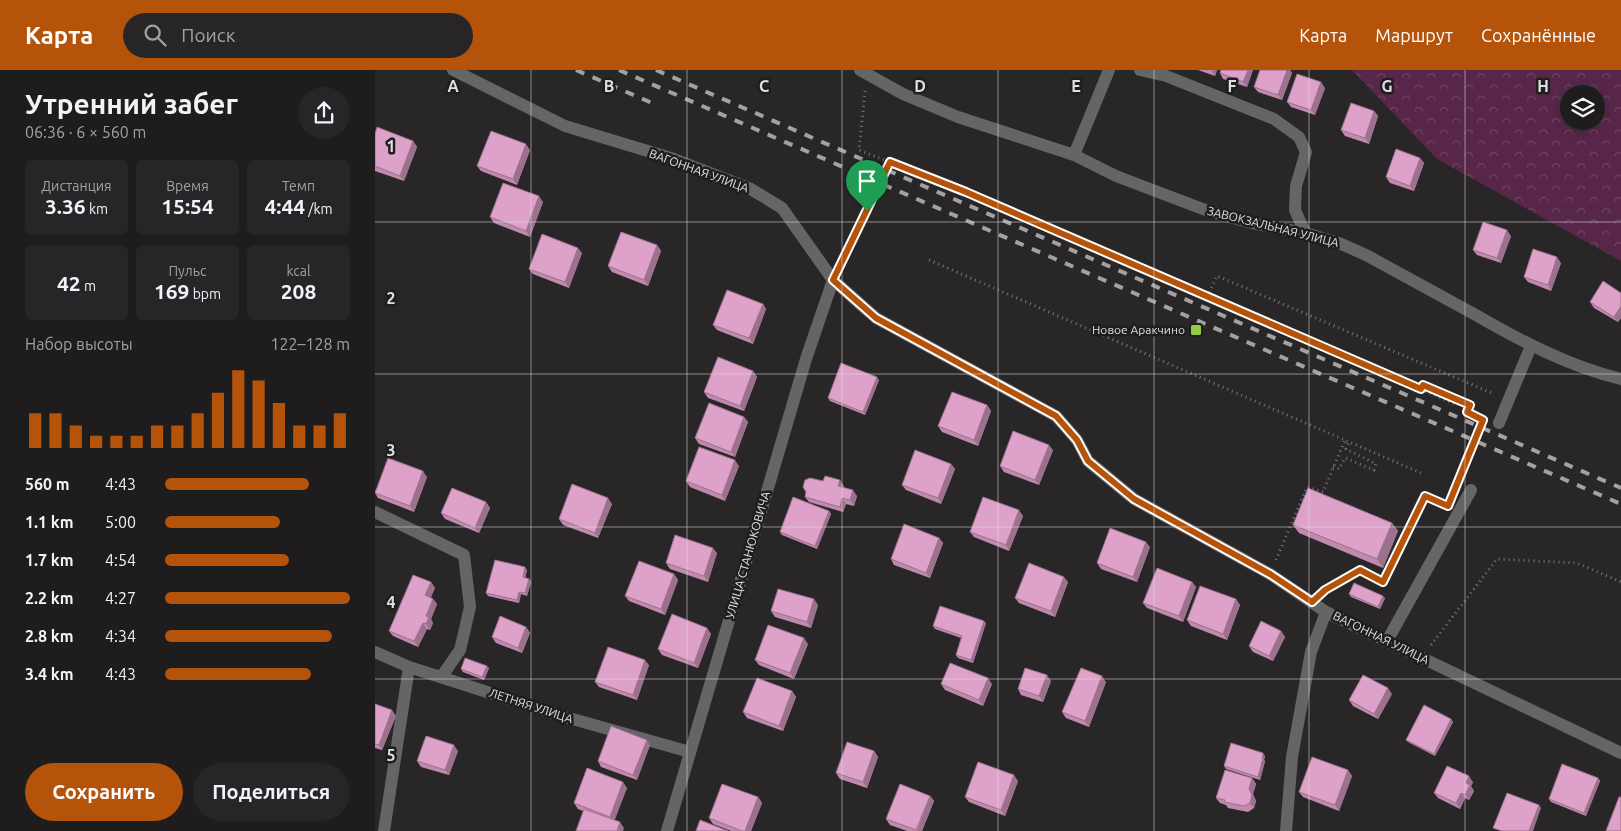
<!DOCTYPE html>
<html lang="ru">
<head>
<meta charset="utf-8">
<style>
  body { margin:0; font-family:Ubuntu,sans-serif; background:#272527; color:#f1f3f6; height:100vh; display:flex; flex-direction:column; font-size:19px; white-space:nowrap }
  * { box-sizing:border-box; margin:0 }
  p { font-size:16px; color:#a1a1a4 }
  .icon { flex:none; width:28px; height:28px; fill:none; stroke:currentColor; stroke-width:2; stroke-linecap:round; stroke-linejoin:round }
  .map { position:relative; flex:1; overflow:hidden }
  .details { display:flex; flex-direction:column; background:#1f1c1e; width:375px }
  .details>* { flex:none }
  .buttons { position:absolute; left:1185px; top:15px; display:grid; gap:10px }
  .buttons a { display:grid; place-items:center; width:45px; height:45px; border-radius:50%; background:#1f1c1e; box-shadow:0 2px 8px #0003,0 0 0 1px #3c3a3c; font-size:25px }
  .pin { position:absolute; display:grid; place-items:center; width:42px; height:42px; color:#fff; margin:-51px -21px; border-radius:50% 50% 50% 0; rotate:-45deg; box-shadow:0 0 5px #0007 }
  .pin .icon { rotate:45deg }
  .round { display:grid; place-items:center; flex:none; width:52px; height:52px; border-radius:26px; background:#272527 }
  .headline { display:flex; align-items:center; justify-content:space-between; height:85px; padding:0 25px }
  h1 { font-size:28px; font-weight:700; line-height:38px }
  .metrics { display:grid; grid-template-columns:repeat(3,1fr); gap:8px; height:85px; padding:5px 25px }
  .metrics div { display:grid; align-content:center; border-radius:8px; background:#272527; text-align:center }
  .metrics b { font-size:21px; font-weight:700 }
  .metrics small { font-size:14px; font-weight:400 }
  .metrics p { font-size:14px }
  .chart { height:140px; padding:10px 25px }
  .chart p { display:flex; justify-content:space-between }
  .chart svg { width:100%; height:90px; margin-top:5px; stroke:#b45309; stroke-width:6 }
  .action { display:flex; gap:10px; margin-top:auto; padding:10px 25px }
  .action a { flex:1; height:58px; border-radius:30px; background:#b45309; color:#fff; font-size:20px; font-weight:700; line-height:58px; text-align:center }
  .action a+a { background:#272527; color:#f1f3f6 }
  ul { padding:0 25px; list-style:none; font-size:16px }
  li { display:grid; grid-template-columns:80px 60px 1fr; align-items:center; height:38px }
  li i { height:12px; border-radius:6px; background:#b45309 }
  header { display:flex; align-items:center; gap:30px; box-sizing:border-box; height:70px; padding:0 25px; background:#b45309; color:#fff }
  header strong { font-size:24px }
  nav { display:flex; gap:28px; margin-inline-start:auto; font-size:18px }
  .search { width:350px; height:45px; background:#272527; display:flex; align-items:center; gap:12px; box-sizing:border-box; padding:0 18px; border-radius:28px; color:#a1a1a4; font-size:19px }
  main { display:flex; flex:1; min-height:0 }
  .map>svg:first-child { display:block }
  .forest { fill:url(#forest-crowns); fill-rule:evenodd }
  .lines { fill:none; stroke-linecap:round; stroke-linejoin:round }
  .path { stroke:#797779; stroke-width:3; stroke-dasharray:1 4; stroke-linecap:butt }
  .minor { stroke:#666566; stroke-width:12 }
  .rail { stroke:#a3a1a3; stroke-width:4; stroke-dasharray:9 9; stroke-linecap:butt }
  .wall { fill:#bf8aad }
  .shaded-wall { fill:#9b718d }
  .building { fill:#dea1c9; stroke:#9b718d }
  .route-casing { stroke:#fff; stroke-width:10 }
  .route { stroke:#b45309; stroke-width:6 }
  .grid { fill:none; stroke:#e0dfe0; stroke-width:1; stroke-opacity:0.55 }
  .poi-dot { fill:#90cd41; stroke:#201d1f; stroke-width:2 }
  .labels { text-anchor:middle; stroke-width:5; stroke-linejoin:round; paint-order:stroke }
  .street-label { font-size:12px; fill:#e0dfe0; stroke:#201d1f }
  .poi-label { font-size:12px; fill:#e0dfe0; stroke:#201d1f; text-anchor:end }
  .grid-label { font-size:16px; text-anchor:middle; font-weight:bold; fill:#e0dfe0; stroke:#201d1f; stroke-width:5; stroke-linejoin:round; paint-order:stroke }
</style>
</head>
<body>
<header>
<strong>Карта</strong>
<div class="search"><svg class="icon" aria-label="search" viewBox="0 0 24 24"><circle cx="10" cy="10" r="6"/><path d="M15 15l6 6"/></svg>Поиск</div>
<nav><a>Карта</a><a>Маршрут</a><a>Сохранённые</a></nav>
</header>
<main>
<section class="details">
<div class="headline"><div><h1>Утренний забег</h1><p>06:36 · 6 × 560 m</p></div><a class="round"><svg class="icon" aria-label="share" viewBox="0 0 24 24"><path d="M12 15V3M7 8l5-5 5 5M5 13v7h14v-7"/></svg></a></div>
<div class="metrics">
<div><p>Дистанция</p><b>3.36<small> km</small></b></div>
<div><p>Время</p><b>15:54</b></div>
<div><p>Темп</p><b>4:44<small> /km</small></b></div>
</div>
<div class="metrics">
<div><b>42<small> m</small></b></div>
<div><p>Пульс</p><b>169<small> bpm</small></b></div>
<div><p>kcal</p><b>208</b></div>
</div>
<div class="chart"><p><span>Набор высоты</span>122–128 m</p>
<svg viewBox="0 0 160 44" preserveAspectRatio="none"><path d="M5 44V27M15 44V27M25 44V33M35 44V38M45 44V38M55 44V38M65 44V33M75 44V33M85 44V27M95 44V17M105 44V6M115 44V11M125 44V22M135 44V33M145 44V33M155 44V27"/></svg>
</div>
<ul>
<li><b>560 m</b>4:43<i style="width:78%"></i></li>
<li><b>1.1 km</b>5:00<i style="width:62%"></i></li>
<li><b>1.7 km</b>4:54<i style="width:67%"></i></li>
<li><b>2.2 km</b>4:27<i style="width:100%"></i></li>
<li><b>2.8 km</b>4:34<i style="width:90%"></i></li>
<li><b>3.4 km</b>4:43<i style="width:79%"></i></li>
</ul>
<div class="action"><a>Сохранить</a><a>Поделиться</a></div>
</section>
<div class="map">
<svg width="1246" height="761" viewBox="0 0 1246 761">
  <defs>
    <pattern id="forest-crowns" width="20" height="18" patternUnits="userSpaceOnUse" patternTransform="scale(1.25)"><rect width="20" height="18" fill="#572649"/><path d="M2 6a3 3 0 1 1 6 0M12 15a3 3 0 1 1 6 0" fill="none" stroke="#6f4563"/></pattern>
  </defs>
  <rect width="100%" height="100%" fill="#292628"/>
  <path class="forest" d="M977,0H1246V191L1062,89ZM1194,24H1221V51H1194Z"/>
  <g class="lines">
    <path class="path" d="M490,21L484,80L591,122L1080,334
      M554,190L1046,403
      M466,194L515,92
      M832,227L842,206L1119,324
      M1046,319L1048,315L1095,335L1092,342L1108,350L1084,409
      M958,397L964,399L970,388L999,400L1001,394L971,379L974,372
      M901,490L932,417L948,422L970,370
      M948,522L985,500L1008,512L1050,426L1070,435
      M1056,575L1122,489L1202,493L1246,512"/>
    <path class="minor" d="M78,0L190,56L299,89L374,118L407,138L458,210L501,248L681,346L702,370L713,391L759,429L895,504L951,542L1246,683
      M485,0L528,24L583,47L699,85L741,106L833,141L877,153L930,163L964,173L991,185C1027,205 1063,224 1099,244C1146,271 1193,296 1246,309
      M765,0L791,6L899,49L924,67L931,82L921,116L920,140L930,163
      M699,85L734,0
      M1124,353L1156,276
      M0,442L89,485L95,537L85,580L67,606
      M1012,571L1096,420
      M0,582L34,597L187,646L315,682
      M9,761L34,597
      M292,761L431,289L458,210
      M911,761L917,687L936,582L951,542"/>
    <path class="rail" d="M201,0L277,33
      M244,0L1246,434
      M281,0L1246,418"/>
  </g>
  <path class="wall" d="M823,0H842L840,6Z
    M878,0L872,17L848,9L845,3Z
    M885,0H915L917,3L907,30L883,22L879,17Z
    M950,18L940,45L916,37L912,32Z
    M999,41L1003,46L994,74L970,66L966,60Z
    M0,64L38,71L42,77L29,111L0,101Z
    M155,80L142,115L106,101L102,96Z
    M1045,88L1049,93L1039,121L1015,113L1011,107Z
    M168,132L155,167L119,153L115,147Z
    M1136,166L1126,193L1102,185L1098,180Z
    M282,175L286,181L273,216L237,202L233,196Z
    M207,183L194,218L158,204L154,199Z
    M1186,193L1176,221L1153,212L1149,207Z
    M1246,223V248L1243,252L1219,238L1215,232Z
    M388,234L391,239L378,274L342,260L338,255Z
    M378,301L382,307L369,341L333,328L329,322Z
    M504,310L490,345L455,331L453,328Z
    M612,335L616,341L603,376L567,362L563,356Z
    M369,347L373,352L360,387L324,374L320,368Z
    M678,380L664,415L629,402L625,396Z
    M576,394L580,399L566,434L531,420L527,415Z
    M364,396L350,431L315,417L311,411Z
    M52,407L39,442L3,428L0,423V421Z
    M448,411L469,416L468,417L482,426L479,436L471,434L468,442L434,432L430,427Z
    M111,432L115,438L104,463L70,449L66,443Z
    M237,434L223,468L188,455L184,449Z
    M454,441L456,444L442,479L407,465L405,462Z
    M648,446L634,481L599,467L595,462Z
    M1017,453L1023,461L1008,498L924,463L918,455Z
    M564,468L568,473L555,508L519,495L516,489Z
    M775,477L762,512L726,499L722,493Z
    M342,483L333,512L295,499L291,493Z
    M152,500L150,508L154,509L156,512L152,526L146,524L144,533L113,526L111,523Z
    M299,504L303,510L290,545L254,531L250,526Z
    M56,512L60,518L56,527L62,534L56,549L58,553L55,560L52,559L43,577L18,566L14,561Z
    M693,512L680,547L644,533L640,528Z
    M817,512L821,517L808,552L772,538L768,533Z
    M974,524L1010,528L1005,539L976,527Z
    M861,529L865,535L852,570L816,556L812,550Z
    M443,535L436,558L400,547L396,541Z
    M611,553L598,593L583,588L581,585L586,568L560,559L558,556Z
    M151,557L155,563L147,583L121,573L117,567Z
    M332,558L336,564L323,598L287,585L283,579Z
    M906,561L910,567L898,591L878,582L874,576Z
    M433,574L419,609L384,595L380,590Z
    M274,595L262,630L224,617L220,612Z
    M114,598L109,610L88,602L86,599Z
    M676,611L668,632L646,625L643,619Z
    M731,612L714,657L691,648L687,642Z
    M566,614H617L608,636L570,620Z
    M417,621L421,627L408,661L372,648L368,642Z
    M1017,624L1003,649L978,636L974,630Z
    M0,634L21,646L7,680L0,678Z
    M1076,649L1078,652L1060,686L1033,672L1031,670Z
    M275,675L262,710L226,697L223,691Z
    M83,681L74,705L46,697L42,691Z
    M499,681L503,687L492,718L465,709L461,703Z
    M890,686L889,690L890,691L885,710L851,699L849,696Z
    M973,700L977,706L964,741L928,727L924,722Z
    M877,708L881,714L878,724L881,731L879,738L873,742L853,738L851,735L845,733L841,728Z
    M1223,708L1225,711L1211,746L1176,732L1174,729Z
    M643,711L630,746L594,732L590,727Z
    M1098,712L1096,716L1099,721L1094,730L1090,728L1085,739L1063,728L1059,723Z
    M252,718L239,750L249,758L203,739L199,733Z
    M555,726L559,731L547,761H532L515,755L511,749Z
    M383,727L387,733L376,761H356L338,754L334,748Z"/>
  <path class="shaded-wall" d="M836,0H842L840,6Z
    M873,0H878L872,17L868,12Z
    M912,0H915L917,3L907,30L903,25Z
    M946,12L950,18L940,45L936,40Z
    M999,41L1003,46L994,74L990,68Z
    M38,71L42,77L29,111L25,106Z
    M151,74L155,80L142,115L138,109Z
    M1045,88L1049,93L1039,121L1035,116Z
    M164,126L168,132L155,167L151,161Z
    M1132,160L1136,166L1126,193L1122,188Z
    M282,175L286,181L273,216L269,210Z
    M203,178L207,183L194,218L190,212Z
    M1182,187L1186,193L1176,221L1173,215Z
    M388,234L391,239L378,274L374,268Z
    M1246,236V248L1243,252L1239,247Z
    M378,301L382,307L369,341L365,336Z
    M502,307L504,310L490,345L488,342Z
    M612,335L616,341L603,376L599,370Z
    M369,347L373,352L360,387L356,382Z
    M674,375L678,380L664,415L660,410Z
    M360,390L364,396L350,431L347,425Z
    M576,394L580,399L566,434L563,428Z
    M48,401L52,407L39,442L35,436Z
    M465,410L469,416L467,421L463,416Z
    M478,420L482,426L479,436L475,430Z
    M233,428L237,434L223,468L220,463Z
    M467,428L471,434L468,442L465,437Z
    M111,432L115,438L104,463L100,458Z
    M644,440L648,446L634,481L631,475Z
    M454,441L456,444L442,479L440,476Z
    M1017,453L1023,461L1008,498L1002,489Z
    M564,468L568,473L555,508L551,503Z
    M771,472L775,477L762,512L758,507Z
    M338,478L342,483L333,512L329,506Z
    M150,497L152,500L150,510L148,507Z
    M299,504L303,510L290,545L286,539Z
    M689,507L693,512L680,547L676,541Z
    M154,509L156,512L152,526L150,523Z
    M56,512L60,518L54,531L50,525Z
    M817,512L821,517L808,552L804,546Z
    M144,522L146,524L144,533L142,530Z
    M1008,526L1010,528L1005,539L1003,537Z
    M58,529L62,534L56,549L58,553L55,560L51,554V546Z
    M439,529L443,535L436,558L432,552Z
    M861,529L865,535L852,570L848,564Z
    M609,551L611,553L598,593L596,590Z
    M48,553L52,559L43,577L39,571Z
    M151,557L155,563L147,583L143,578Z
    M332,558L336,564L323,598L319,593Z
    M906,561L910,567L898,591L894,586Z
    M429,568L433,574L419,609L415,603Z
    M270,590L274,595L262,630L258,625Z
    M112,596L114,598L109,610L107,607Z
    M672,605L676,611L668,632L664,626Z
    M727,606L731,612L714,657L710,651Z
    M613,608L617,614L608,636L604,630Z
    M1013,618L1017,624L1003,649L999,644Z
    M417,621L421,627L408,661L404,656Z
    M17,640L21,646L7,680L4,675Z
    M1076,649L1078,652L1060,686L1059,684Z
    M272,670L275,675L262,710L258,705Z
    M79,675L83,681L74,705L70,700Z
    M499,681L503,687L492,718L488,712Z
    M888,683L890,686L889,690L890,691L885,710L883,707Z
    M973,700L977,706L964,741L960,735Z
    M639,705L643,711L630,746L626,740Z
    M1094,706L1098,712L1096,716L1099,721L1094,730L1090,725L1091,713Z
    M877,708L881,714L878,724L881,731L879,738L875,733L874,719Z
    M1223,708L1225,711L1211,746L1209,743Z
    M248,712L252,718L239,752L235,747Z
    M1086,723L1090,728L1085,739L1081,733Z
    M555,726L559,731L547,761H542Z
    M383,727L387,733L376,761H370Z
    M1164,735L1166,738L1158,761H1154Z
    M245,752L249,758L248,761H242Z"/>
  <path class="building" d="M846,0H873L868,12L845,3Z
    M885,0H912L903,25L879,17Z
    M922,4L946,12L936,40L912,32Z
    M976,33L999,41L990,68L966,60Z
    M2,57L38,71L25,106L0,96V64Z
    M116,61L151,74L138,109L102,96Z
    M1021,79L1045,88L1035,116L1011,107Z
    M128,113L164,126L151,161L115,147Z
    M1108,152L1132,160L1122,188L1098,180Z
    M246,162L282,175L269,210L233,196Z
    M167,164L203,178L190,212L154,199Z
    M1158,179L1182,187L1173,215L1149,207Z
    M1228,211L1246,223V236L1239,247L1215,232Z
    M352,220L388,234L374,268L338,255Z
    M343,287L378,301L365,336L329,322Z
    M466,293L502,307L488,342L453,328Z
    M577,322L612,335L599,370L563,356Z
    M334,333L369,347L356,382L320,368Z
    M638,361L674,375L660,410L625,396Z
    M324,377L360,390L347,425L311,411Z
    M540,380L576,394L563,428L527,415Z
    M13,388L48,401L35,436L0,423Z
    M450,406L465,410L463,416L478,420L475,430L467,428L465,437L430,427L431,422L428,417L430,410L435,408L448,411Z
    M197,414L233,428L220,463L184,449Z
    M77,418L111,432L100,458L66,443Z
    M933,418L1017,453L1002,489L918,455Z
    M418,427L454,441L440,476L405,462Z
    M608,427L644,440L631,475L595,462Z
    M529,454L564,468L551,503L516,489Z
    M735,458L771,472L758,507L722,493Z
    M300,465L338,478L329,506L291,493Z
    M120,490L150,497L148,507L154,509L150,523L144,522L142,530L111,523Z
    M264,491L299,504L286,539L250,526Z
    M654,493L689,507L676,541L640,528Z
    M782,498L817,512L804,546L768,533Z
    M38,505L56,512L50,525L58,529L51,546L54,547L51,554L48,553L39,571L14,561Z
    M979,513L1008,526L1003,537L974,524Z
    M825,516L861,529L848,564L812,550Z
    M403,519L439,529L432,552L396,541Z
    M565,536L609,551L596,590L581,585L587,566L558,556Z
    M297,544L332,558L319,593L283,579Z
    M125,546L151,557L143,578L117,567Z
    M886,551L906,561L894,586L874,576Z
    M393,555L429,568L415,603L380,590Z
    M233,577L270,590L258,625L220,612Z
    M90,588L112,596L107,607L86,599Z
    M575,593L613,608L604,630L566,614Z
    M650,598L672,605L664,626L643,619Z
    M706,598L727,606L710,651L687,642Z
    M988,605L1013,618L999,644L974,630Z
    M382,608L417,621L404,656L368,642Z
    M0,634L17,640L4,675L0,674Z
    M1049,635L1076,649L1059,684L1031,670Z
    M236,656L272,670L258,705L223,691Z
    M51,666L79,675L70,700L42,691Z
    M472,672L499,681L488,712L461,703Z
    M856,673L888,683L887,688H888L883,707L849,696Z
    M937,687L973,700L960,735L924,722Z
    M603,692L639,705L626,740L590,727Z
    M1187,694L1223,708L1209,743L1174,729Z
    M1072,696L1094,706L1091,713L1095,715L1090,725L1086,723L1081,733L1059,723Z
    M212,698L248,712L235,747L199,733Z
    M850,700L877,708L874,719L877,725L875,733L869,736L849,732L850,730L841,728Z
    M347,714L383,727L370,761H367L334,748Z
    M525,714L555,726L541,760L511,749Z
    M1132,723L1164,735L1154,761H1127L1118,758Z
    M1244,727H1246V761H1231Z
    M209,739L245,752L242,761H201Z
    M325,750L353,761H321Z"/>
  <g class="lines">
    <defs>
      <path id="route" d="M515,92L591,122L1046,319L1048,315L1095,335L1092,342L1108,350L1073,436L1050,426L1008,512L985,500L950,520L937,532L895,504L759,429L713,391L702,370L681,346L501,248L458,210Z"/>
    </defs>
    <use href="#route" class="route-casing"/>
    <use href="#route" class="route"/>
  </g>
  <path class="grid" d="M156,0V761M312,0V761M467,0V761M623,0V761M779,0V761M934,0V761M1090,0V761M0,152H1246M0,304H1246M0,457H1246M0,609H1246"/>
  <rect class="poi-dot" x="815" y="254" width="12" height="12" rx="2.5"/>
  <g class="labels">
    <g class="street-label">
      <text transform="translate(324 101) rotate(20)" y="4">ВАГОННАЯ УЛИЦА</text>
      <text transform="translate(898 157) rotate(14)" y="4">ЗАВОКЗАЛЬНАЯ УЛИЦА</text>
      <text transform="translate(373 485) rotate(-74)" y="4">УЛИЦА СТАНЮКОВИЧА</text>
      <text transform="translate(1006 568) rotate(26)" y="4">ВАГОННАЯ УЛИЦА</text>
      <text transform="translate(156 636) rotate(18)" y="4">ЛЕТНЯЯ УЛИЦА</text>
    </g>
    <g class="poi-label">
      <text x="810" y="264">Новое Аракчино</text>
    </g>
  </g>
  <g class="grid-label">
    <text x="78" y="22">A</text>
    <text x="234" y="22">B</text>
    <text x="389" y="22">C</text>
    <text x="545" y="22">D</text>
    <text x="701" y="22">E</text>
    <text x="857" y="22">F</text>
    <text x="1012" y="22">G</text>
    <text x="1168" y="22">H</text>
    <text x="16" y="82">1</text>
    <text x="16" y="234">2</text>
    <text x="16" y="386">3</text>
    <text x="16" y="538">4</text>
    <text x="16" y="691">5</text>
  </g>
</svg>
<div class="buttons">
<a><svg class="icon" aria-label="layers" viewBox="0 0 24 24"><path d="M12 4l9 5-9 5-9-5zM3 14l9 5 9-5"/></svg></a>
</div>
<div class="pin" style="left:492px;top:141px;background:#1e9e55"><svg class="icon" aria-label="arrive" viewBox="0 0 24 24"><path d="M6 21V4h12l-3 4 3 4H6"/></svg></div>
</div>
</main>
</body>
</html>
